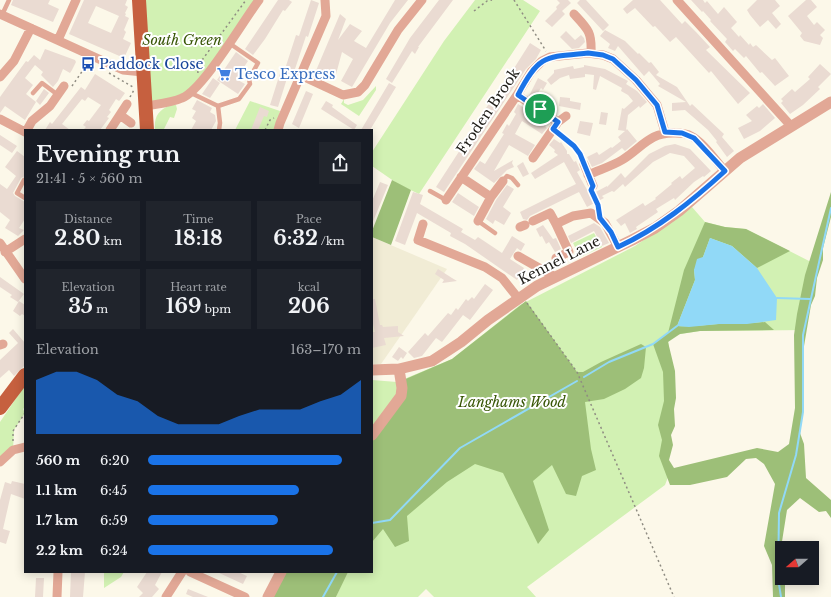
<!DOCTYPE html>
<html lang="en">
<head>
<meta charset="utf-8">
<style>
  body { margin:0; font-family:"Libre Baskerville",serif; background:#20242c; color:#f1f3f6; height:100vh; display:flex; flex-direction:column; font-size:15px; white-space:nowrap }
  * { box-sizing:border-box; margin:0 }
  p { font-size:13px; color:#9ea1a6 }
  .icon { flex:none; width:22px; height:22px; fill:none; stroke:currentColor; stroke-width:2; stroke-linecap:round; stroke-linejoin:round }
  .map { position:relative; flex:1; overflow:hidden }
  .sheet { position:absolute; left:24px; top:129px; width:349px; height:444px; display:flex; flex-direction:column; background:#171b24; border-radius:0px; box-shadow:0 2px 10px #0003 }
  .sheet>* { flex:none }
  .needle { width:26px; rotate:250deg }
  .controls { position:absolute; left:775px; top:541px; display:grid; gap:8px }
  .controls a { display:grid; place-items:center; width:44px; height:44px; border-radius:0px; background:#171b24; box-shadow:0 2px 10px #0003; font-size:20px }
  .pin { position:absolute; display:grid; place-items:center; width:34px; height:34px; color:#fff; margin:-17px; border:2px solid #fff; border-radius:50%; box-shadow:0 1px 4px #0007 }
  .round { display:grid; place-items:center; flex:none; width:42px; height:42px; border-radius:0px; background:#20242c }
  .overview { display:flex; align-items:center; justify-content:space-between; height:68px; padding:0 12px }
  h1 { font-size:22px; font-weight:700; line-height:30px }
  .metrics { display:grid; grid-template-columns:repeat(3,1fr); gap:6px; height:68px; padding:4px 12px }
  .metrics div { display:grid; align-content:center; border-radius:0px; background:#20242c; text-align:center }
  .metrics b { font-size:20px; font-weight:700 }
  .metrics small { font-size:11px; font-weight:400 }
  .metrics p { font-size:11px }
  .chart { height:112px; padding:8px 12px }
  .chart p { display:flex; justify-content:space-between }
  .chart svg { width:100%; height:72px; margin-top:4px; fill:#1a73e8; opacity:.7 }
  ul { padding:0 12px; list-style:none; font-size:13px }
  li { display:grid; grid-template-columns:64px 48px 1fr; align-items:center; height:30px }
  li i { height:10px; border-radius:5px; background:#1a73e8 }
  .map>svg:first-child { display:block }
  .built { fill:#f1ecd5 }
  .green { fill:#d2f1b3 }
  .forest { fill:#9dbf78 }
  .water { fill:#91d9f7 }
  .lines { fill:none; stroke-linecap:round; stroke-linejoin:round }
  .stream { stroke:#91d9f7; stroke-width:2 }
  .building { fill:#eadbd2; fill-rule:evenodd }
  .path { stroke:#8f8c82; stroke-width:1.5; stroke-dasharray:2 3; stroke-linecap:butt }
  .service { stroke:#e2a896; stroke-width:4.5 }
  .minor { stroke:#e2a896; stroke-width:9 }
  .tertiary { stroke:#e2a896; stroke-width:11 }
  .primary { stroke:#c6603f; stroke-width:14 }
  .route-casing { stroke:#fff; stroke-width:8 }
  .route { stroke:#1a73e8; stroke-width:5 }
  .labels { text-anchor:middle; stroke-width:4; stroke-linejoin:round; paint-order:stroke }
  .park-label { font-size:14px; font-style:italic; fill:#385606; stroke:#fff }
  .transit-label { font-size:14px; fill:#164399; stroke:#fff; text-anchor:start }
  .shop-label { font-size:14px; fill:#366cbe; stroke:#fff; text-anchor:start }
  .street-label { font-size:14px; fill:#22201b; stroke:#fff }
</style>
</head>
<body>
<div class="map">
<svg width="831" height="597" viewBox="0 0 831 597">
  <rect width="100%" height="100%" fill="#fcf8e9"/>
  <path class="built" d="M372,237L447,269L381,364H372Z"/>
  <path class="green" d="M139,0H259L191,93L146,106Z
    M475,0H523L540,11L419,194L398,184L372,166V152L444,41Z
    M376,86V90L359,116L341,104L344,99V103L348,105L363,100Z
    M250,101L280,111L276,130H235Z
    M170,105H176L177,109L174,118L170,117L164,129L166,130H155C154,116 158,111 170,105Z
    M692,207L705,222L725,227L746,229L817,265L804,330L700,331L668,336L674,409L664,459L670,472L665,485L527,587L536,597H434L426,589L418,597H336L347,572H372V380L397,382L452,359L520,305L635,246Z
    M594,233L602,247L580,257L573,243Z
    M25,385V407L23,409L25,413L14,430L13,450L0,460V422Z
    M104,572H124L121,577L104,588Z"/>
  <path class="forest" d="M392,180L411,190L391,245L372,237V231Z
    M831,192V217L823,248V260L817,278L815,296L811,305L803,352V412L800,433L804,444L806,478L831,500V518L826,511L819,512L800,498L787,510L780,554L782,578H785V597H773L772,565L764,546L775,484L764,464L756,458L746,459L727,477L690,485H670L659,456L662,440L658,425L664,401L663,372L653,344L668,333L684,270L705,222L725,227L746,229L790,251L757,268L732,246L710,238L703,257L694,270L695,280L677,326C691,327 704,325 718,324C734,323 749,324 765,322L774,330L700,331L680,334L668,342L675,371L676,398L674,409L675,426L671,435L673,445L669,460L674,468L757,448L778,452L789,444L795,408L794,335L797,314L805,275Z
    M526,301L577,372H583L601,362L641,344L646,347L644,368L641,378L625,389L604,399L585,402L591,449L596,470L582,476L576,496L566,494L552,465L533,481L549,530L538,544L503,473L475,464L447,482L407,516L409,541L395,547L383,529L372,542V435L397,403L401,381L452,359Z
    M281,572H348L336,597H271Z"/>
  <path class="water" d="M710,238L732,246L757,268L777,298L776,320L747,324H719L689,327L677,326L695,280L694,270L697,259L703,257Z"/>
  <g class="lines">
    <path class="stream" d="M777,298L810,299
      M584,377L609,362L653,344L677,326
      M372,523L390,520L460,448L577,381
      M323,597L337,572
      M781,597L778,578L779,513L796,455L803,412V335L831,208"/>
  </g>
  <path class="building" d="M13,0H50L48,4L59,9L53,22L11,5Z
    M84,0H127L125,5L128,7L125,13L126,14L125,16L129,18L124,30L126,32L123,39L131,43L124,58L69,34ZM96,6L119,16L111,33L88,23Z
    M278,0H289L292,2L285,11L283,10L265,39L253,55L245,49Z
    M311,0L319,3L308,37L306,36L294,72L285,69L296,35L299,36Z
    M395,0H408L390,23L352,87L341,81L353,59L342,52L335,78L333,77L332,80L315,73L340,14L346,19L338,40L350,24L362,31L354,41L366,48Z
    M439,0H453L418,47H419L415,54L412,51L392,83L386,79L410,38Z
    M557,0H568L571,3L562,11L565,14L552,27L545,21L557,9L556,7L560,3Z
    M580,0H586L609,25L603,31L577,3Z
    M633,0H660L682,24L685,21L696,32L710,47L706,50L750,93L738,104L711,71L709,73L676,37L670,42L655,26L653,27L635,8L627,14L623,9Z
    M691,0H703L705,3L707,1L718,14L724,7L737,22L731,28L739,37L740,35L749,45L750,43L753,47L756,45L772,60L775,58L789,76L775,86L762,72L760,73L746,56L744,58L735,49L733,51L725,42L727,39L710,21L711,20L703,11L702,12Z
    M757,0H775L780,6L772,13L781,24L776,29L768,20L760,27L750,15L747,10Z
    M806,0H811L817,7L807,16L814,25L817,22L825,30L820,35L823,38L820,45L804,41L800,36L802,33L788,16Z
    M605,30L625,41L638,54L639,53L649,63L651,62L659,72L656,75L677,87L690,106L692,104L724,134L722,137L734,151L727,157L716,142L717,141L708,130L685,110L672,111V103L686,102L658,86L660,84L649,71L644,76L618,46L615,51L608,48L610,44L600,36Z
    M566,31L575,40L581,35L584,38L585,42L579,48L572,49L560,37Z
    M530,43L541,50L536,59L526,69L444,192L436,187L460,150L463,151L470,138L468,137L483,115L482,114L503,83L504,84Z
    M45,49L75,60L76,62L72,70L70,73L63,69L58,81L53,87L41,75L43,72L35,65L25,78L33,85L26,94L36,102L25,120L5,106L0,113V97L10,83L26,61L28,62L34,55L40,60Z
    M236,52L248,61L236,79L245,84L238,94L217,80Z
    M820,64L831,74L818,87L820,89L803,105L790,114L781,103L783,101L781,99L792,89L795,92L810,79L808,77Z
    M584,65L605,69L628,81L626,84L637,91L647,102L640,108L639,106L628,115L626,130L627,129L637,141L625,151L622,148L602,163L592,167L587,157L597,152L599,155L611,147L612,148L621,141L618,137L625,131L618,130L622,108L624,109L633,101L628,95L621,91L622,88L600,76L596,90L593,89L594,75L585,74V77L570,79L569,75L560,78L551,85L547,80L554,73V70L573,66L574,69L584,67Z
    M281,70L289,72L278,107L270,105Z
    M95,74L125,93L120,100L119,101L116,99L109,110L111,112L107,117L109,118L100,130H83L86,127L83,125L87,120L89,121L101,105L88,97L85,101L82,99L62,124L70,130H45L50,122L52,124L81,87L85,90Z
    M213,78L220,83L210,98L202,94Z
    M538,78L547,83L543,90L541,88L534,99L529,96Z
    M389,83L396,87L370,130H361Z
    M44,89L49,93L40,105L36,101Z
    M306,91L313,94L299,128L292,124Z
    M560,97L570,98V101L581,103L580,110L559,106Z
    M197,100L212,108L210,112L215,115L216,121L211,130H191L196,121L192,118L196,111L192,109Z
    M326,101L333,105L332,107L357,125L354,130L321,109Z
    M518,104L547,122L545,126L547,128L542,134L522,121L515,134L535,145L528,156L509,145L494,171L513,160L512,163L514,167L507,170L494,183L474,169L480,161L485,164L504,134L502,133L507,124L509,126L516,114L514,112Z
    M763,104L775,118L760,131L744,139L738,128L752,121L746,115L757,106L759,108Z
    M260,107L269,111L267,117L264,116L258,130H251Z
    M601,112L608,113L606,125L599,124Z
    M580,121L593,123L590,136L577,133Z
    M0,135L17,146L12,153L0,145Z
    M554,139L560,143L561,142L567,151V154H569L574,162L576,161L580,170L577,172L590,195L607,186V187L621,173L625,178L649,154L665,146L675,144L690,149L711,171L704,177L703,176L694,182L675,200L674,198L656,209L658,212L636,227L637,229L630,233L625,223L621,226L616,220L643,203L645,206L656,199L655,198L672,184L671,183L680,176L682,179L695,168L684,156L670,153L653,162L625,187L623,184L614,192L612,191L602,196L604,198L587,207L579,192L530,216L527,220L523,219L520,212L576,184L564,162L535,179L531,173L558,155L554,152L555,150L549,145Z
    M17,151L25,157V176L21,178L13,193L15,196L25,202V219L19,228L24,230L18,236L5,228L10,220L0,212V184L7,189L16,176L5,167Z
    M523,162L529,174L523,177L517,166Z
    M380,182L388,185L372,224V201Z
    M507,185L514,189L503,207L511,213L504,225L495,220L493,224L486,219L496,200Z
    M413,192L423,195L420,204L463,229L461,232L475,240L478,237L502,253L512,236L525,244L521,251L517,248L510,259L524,268L517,280L465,244L450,236L451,233L417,213L405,245L395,241Z
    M458,193L479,207L474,216L452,202Z
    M594,223L600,227L609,243L602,246L594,231L571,243L568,236Z
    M543,225L553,239L556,238L561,249L555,252L549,242L546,244L542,236L540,237L536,229Z
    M438,269L452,278L457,281L442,283L444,280L435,274Z
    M0,277L24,294L18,302L10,297L12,295L0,287Z
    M485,284L493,290L470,320L463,315L442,342L436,338L422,356L414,358L408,352L425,333L428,336L448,313L451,315L456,308L458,310L466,299L468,301L472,297L474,299Z
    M372,299H375L380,325H382L383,327L398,326V332L404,336L384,338L386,345L372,348V332H375L372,320Z
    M19,301L25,305V316L22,314L20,316L13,311Z
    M13,329L25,343V365L14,376L9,370L0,378V360L18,343L9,333Z
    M399,347L407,353L403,359L401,357L398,361L392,357Z
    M12,481L25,484V499L11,494L3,529L10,531L6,544L0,542V500L5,482L11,484Z
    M71,572H85L83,597H70Z
    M147,572H162L155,585L159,589L152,597H139L143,593L137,587Z
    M217,572H238L247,576L243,584Z
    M36,578H44L43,597H35Z
    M188,589L208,597H193L186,594Z"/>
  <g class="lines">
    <path class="path" d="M514,0L546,51
      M474,11L487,1L492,0
      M109,73L133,87
      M198,73L197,67L246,0
      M72,86L88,63
      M130,97L134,90
      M265,130L270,120L274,118
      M559,134L574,146L582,157
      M593,193L599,208
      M527,303L577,372L674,597
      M13,441V431L25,413"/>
    <path class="service" d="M2,15L9,0
      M33,93L42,83L58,95
      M191,93L218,106L220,123L219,130
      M218,106L239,99L250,84L249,79L258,63L229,43
      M24,180L17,193L25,198
      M503,181L507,176L512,178L518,185
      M430,191L446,200
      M478,221L495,233"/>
    <path class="minor" d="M677,0L791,126
      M0,14L123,70L143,72
      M574,14C588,29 592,32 591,53
      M58,40L76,0
      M300,75L343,95L358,92L365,85L398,30L422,0
      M0,77L14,61L31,28
      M517,95L558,122
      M146,106C157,104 171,103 182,98C203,90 243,21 259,0
      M120,115L131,123
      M0,119L25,132
      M27,130L32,121L50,106L64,86
      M110,130L127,104
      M278,130L280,123L326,16L325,0
      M533,158L558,122L566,116
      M584,164L593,186
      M588,175C599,170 612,166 622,160C642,148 649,132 675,133C680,133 686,133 691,136C702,141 716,161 725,171
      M461,177L491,197L478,221
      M491,197L503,181
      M446,200L517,95L531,72L542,61L550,57L588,53L603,55L613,59L636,80L657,105L665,132
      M533,221L550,213L556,224L573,216L591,213L605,223L618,247
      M423,224L418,240L485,267L502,278L518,298
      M556,224L569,252L556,258
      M520,227L525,225
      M0,243L25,279
      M5,252L25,239
      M518,256L555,277
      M0,345L3,344
      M0,462L13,450L25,447
      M190,572L245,597
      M57,597L58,572
      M166,597L182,572"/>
    <path class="tertiary" d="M372,370L399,369
      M372,435L401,396L402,388L399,369L432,361L461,342L488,320L537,286L632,240L655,228L679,211L740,158L831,102
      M268,597L281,572"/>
    <path class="primary" d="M139,0L147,130
      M0,408L25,375"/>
  </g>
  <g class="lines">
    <defs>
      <path id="route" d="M588,53L603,55L613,59L636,80L657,105L665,132L682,133L694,138L725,171C692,201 659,228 618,247L611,232L600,218L598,205L591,190L593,186L580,154L574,146L553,129L558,122L518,95C539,54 546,57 588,53Z"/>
    </defs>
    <use href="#route" class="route-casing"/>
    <use href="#route" class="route"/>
  </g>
  <defs>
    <symbol id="bus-bare" viewBox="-9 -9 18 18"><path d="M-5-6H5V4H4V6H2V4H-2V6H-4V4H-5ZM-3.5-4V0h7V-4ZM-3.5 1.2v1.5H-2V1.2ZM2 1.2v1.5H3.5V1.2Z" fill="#1a4fb4" stroke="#fff" stroke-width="2.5" paint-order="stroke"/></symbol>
    <symbol id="supermarket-bare" viewBox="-9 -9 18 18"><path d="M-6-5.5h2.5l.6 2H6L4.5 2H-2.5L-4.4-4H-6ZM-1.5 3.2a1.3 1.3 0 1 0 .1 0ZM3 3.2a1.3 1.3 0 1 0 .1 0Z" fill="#3f7fe0" stroke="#fff" stroke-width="2.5" paint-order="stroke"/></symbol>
  </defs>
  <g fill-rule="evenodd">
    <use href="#bus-bare" x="78" y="54" width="20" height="20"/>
    <use href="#supermarket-bare" x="214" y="64" width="20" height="20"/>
  </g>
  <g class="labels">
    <g class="park-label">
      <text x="182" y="45">South Green</text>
      <text x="512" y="407">Langhams Wood</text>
    </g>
    <g class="transit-label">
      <text x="99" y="69">Paddock Close</text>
    </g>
    <g class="shop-label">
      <text x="235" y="79">Tesco Express</text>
    </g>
    <g class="street-label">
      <text transform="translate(488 111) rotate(-56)" y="5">Froden Brook</text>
      <text transform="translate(559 260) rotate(-27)" y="5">Kennel Lane</text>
    </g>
  </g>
</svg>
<div class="controls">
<a><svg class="needle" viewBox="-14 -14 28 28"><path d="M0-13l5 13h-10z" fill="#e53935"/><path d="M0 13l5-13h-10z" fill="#9ea1a6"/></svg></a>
</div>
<div class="pin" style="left:540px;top:109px;background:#1e9e55"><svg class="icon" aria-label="arrive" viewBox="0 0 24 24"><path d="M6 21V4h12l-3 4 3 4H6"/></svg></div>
<section class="sheet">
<div class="overview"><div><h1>Evening run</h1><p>21:41 · 5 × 560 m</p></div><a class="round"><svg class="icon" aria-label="share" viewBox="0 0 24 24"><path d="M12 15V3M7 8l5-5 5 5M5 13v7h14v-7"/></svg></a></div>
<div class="metrics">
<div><p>Distance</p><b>2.80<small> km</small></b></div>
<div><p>Time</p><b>18:18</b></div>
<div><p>Pace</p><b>6:32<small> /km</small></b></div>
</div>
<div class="metrics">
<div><p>Elevation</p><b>35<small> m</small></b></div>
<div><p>Heart rate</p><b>169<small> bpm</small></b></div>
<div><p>kcal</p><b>206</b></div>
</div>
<div class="chart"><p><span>Elevation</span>163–170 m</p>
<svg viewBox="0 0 160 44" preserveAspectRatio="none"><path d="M0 44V11L10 6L20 6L30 11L40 20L50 24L60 33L70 38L80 38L90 38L100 33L110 29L120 29L130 29L140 24L150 20L160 11V44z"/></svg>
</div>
<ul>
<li><b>560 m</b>6:20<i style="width:91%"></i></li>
<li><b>1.1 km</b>6:45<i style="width:71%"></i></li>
<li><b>1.7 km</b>6:59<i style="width:61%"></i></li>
<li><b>2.2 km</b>6:24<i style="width:87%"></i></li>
</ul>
</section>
</div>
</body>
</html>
